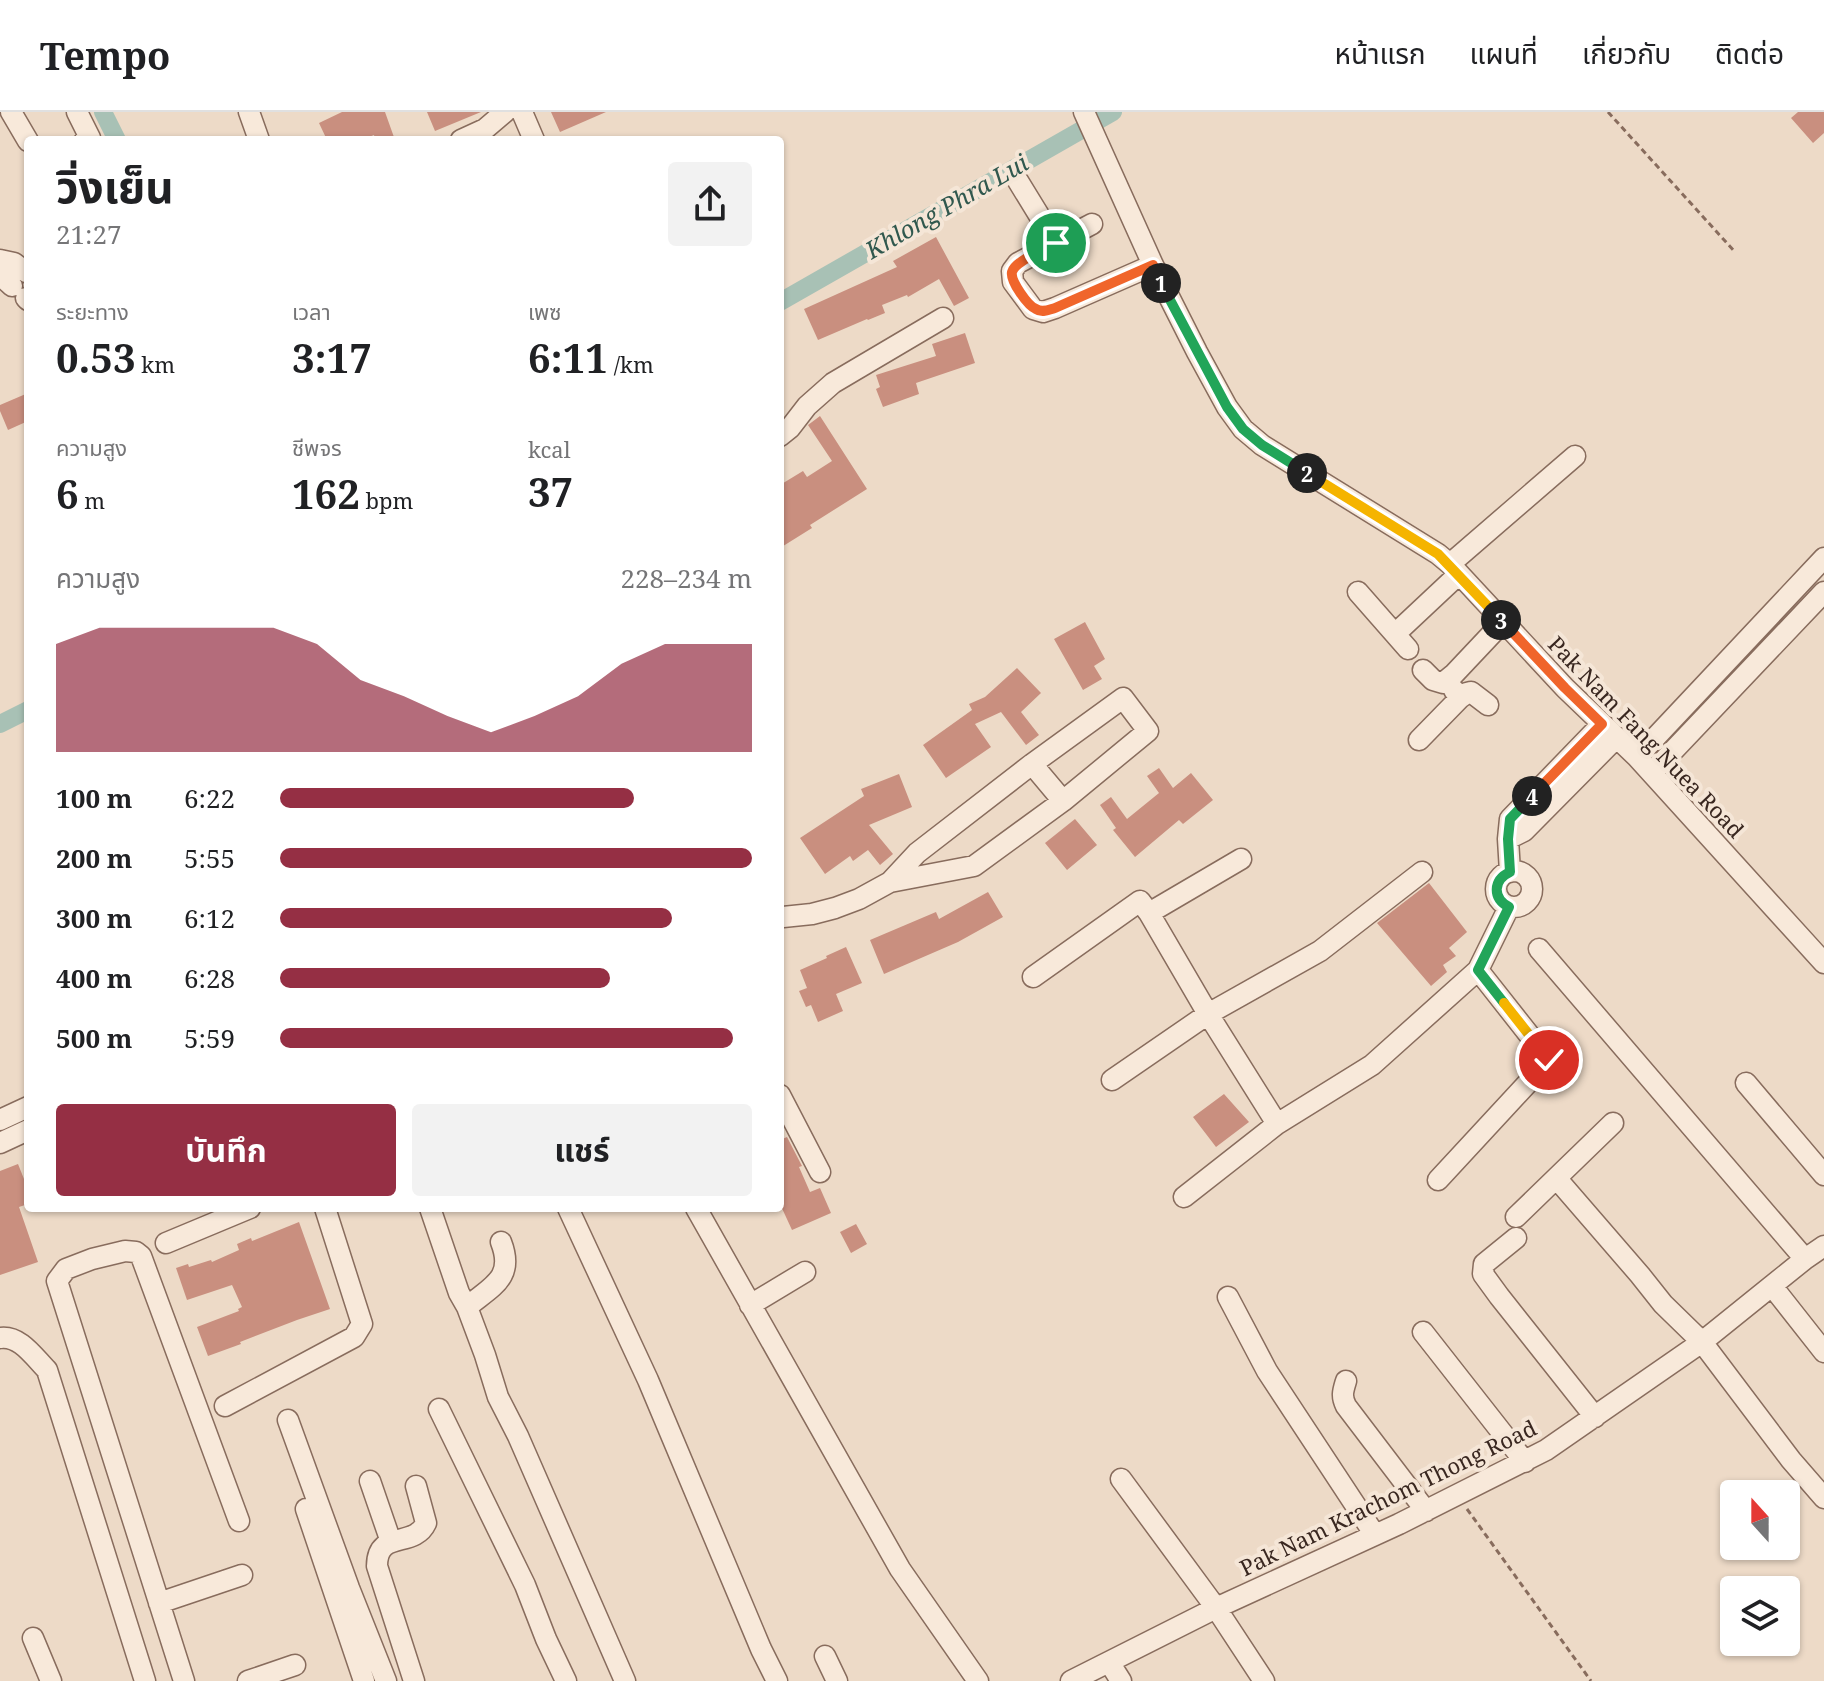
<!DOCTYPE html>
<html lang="th">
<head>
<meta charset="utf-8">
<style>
  body { margin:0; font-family:"Noto Serif","Noto Sans Thai",serif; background:#f2f2f2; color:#202124; height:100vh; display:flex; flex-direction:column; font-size:30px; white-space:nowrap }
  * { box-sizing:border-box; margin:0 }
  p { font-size:26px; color:#757577 }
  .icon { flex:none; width:44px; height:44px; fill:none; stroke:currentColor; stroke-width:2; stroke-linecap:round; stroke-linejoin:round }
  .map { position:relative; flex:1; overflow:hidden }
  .panel { position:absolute; left:24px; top:24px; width:760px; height:1076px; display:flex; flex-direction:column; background:#fff; border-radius:8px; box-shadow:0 2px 6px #0004 }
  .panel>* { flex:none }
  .needle { width:52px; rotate:339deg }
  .buttons { position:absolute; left:1720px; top:1368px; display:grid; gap:16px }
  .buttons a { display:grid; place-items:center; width:80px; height:80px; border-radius:8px; background:#fff; box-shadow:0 2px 6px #0004; font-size:40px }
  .pin { position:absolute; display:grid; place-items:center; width:68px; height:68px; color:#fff; margin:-34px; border:4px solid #fff; border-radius:50%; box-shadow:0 2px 8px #0007 }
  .km { position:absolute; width:40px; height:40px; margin:-20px; border-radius:50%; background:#222; color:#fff; font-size:22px; line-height:40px; text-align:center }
  .round { display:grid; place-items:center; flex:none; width:84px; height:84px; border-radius:8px; background:#f2f2f2 }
  .headline { display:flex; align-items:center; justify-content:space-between; height:136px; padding:0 32px }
  h1 { font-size:44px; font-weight:700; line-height:60px }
  .metrics { display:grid; grid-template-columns:repeat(3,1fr); gap:12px; height:136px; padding:8px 32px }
  .metrics div { display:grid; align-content:center }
  .metrics b { font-size:40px; font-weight:700 }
  .metrics small { font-size:22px; font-weight:400 }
  .metrics p { font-size:22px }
  .chart { height:224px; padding:16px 32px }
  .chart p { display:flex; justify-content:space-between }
  .chart svg { width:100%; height:144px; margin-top:8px; fill:#952f44; opacity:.7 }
  .action { display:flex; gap:16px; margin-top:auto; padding:16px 32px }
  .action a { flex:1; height:92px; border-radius:8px; background:#952f44; color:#fff; font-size:32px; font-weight:700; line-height:92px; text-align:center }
  .action a+a { background:#f2f2f2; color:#202124 }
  ul { padding:0 32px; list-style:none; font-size:26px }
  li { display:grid; grid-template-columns:128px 96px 1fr; align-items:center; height:60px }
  li i { height:20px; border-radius:10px; background:#952f44 }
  header { display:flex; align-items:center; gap:48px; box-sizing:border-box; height:112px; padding:0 40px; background:#fff; border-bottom:2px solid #e0e0e0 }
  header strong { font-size:38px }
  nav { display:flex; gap:44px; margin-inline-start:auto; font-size:28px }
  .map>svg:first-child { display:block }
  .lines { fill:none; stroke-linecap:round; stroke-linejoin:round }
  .canal { stroke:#a8c1b5; stroke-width:18 }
  .building { fill:#c98f7f }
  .minor-casing { stroke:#886c5d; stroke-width:23 }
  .path { stroke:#886c5d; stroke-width:3; stroke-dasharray:6 4; stroke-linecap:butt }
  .minor { stroke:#f8e9da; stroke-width:20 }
  .split-1-casing { stroke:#fff; stroke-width:16 }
  .split-2-casing { stroke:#fff; stroke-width:16 }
  .split-3-casing { stroke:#fff; stroke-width:16 }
  .split-4-casing { stroke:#fff; stroke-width:16 }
  .split-5-casing { stroke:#fff; stroke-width:16 }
  .split-6-casing { stroke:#fff; stroke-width:16 }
  .split-1 { stroke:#f0652b; stroke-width:10 }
  .split-2 { stroke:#22a559; stroke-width:10 }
  .split-3 { stroke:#f5b400; stroke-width:10 }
  .split-4 { stroke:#f0652b; stroke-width:10 }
  .split-5 { stroke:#22a559; stroke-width:10 }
  .split-6 { stroke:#f5b400; stroke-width:10 }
  .labels { text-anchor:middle; stroke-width:8; stroke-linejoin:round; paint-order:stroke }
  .street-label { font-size:22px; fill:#392720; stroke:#f5e6d7 }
  .water-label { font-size:24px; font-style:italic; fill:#30584e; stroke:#f5e6d7 }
</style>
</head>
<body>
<header>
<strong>Tempo</strong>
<nav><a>หน้าแรก</a><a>แผนที่</a><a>เกี่ยวกับ</a><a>ติดต่อ</a></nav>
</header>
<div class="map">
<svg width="1824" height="1569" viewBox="0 0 1824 1569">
  <rect width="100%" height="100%" fill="#eddac7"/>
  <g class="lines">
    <path class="canal" d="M103,0L117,28
      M780,190L1113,0
      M0,612L28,598"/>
  </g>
  <path class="building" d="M342,0H385L395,28H375L374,23L361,28H327L319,11Z
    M427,0H481L435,19Z
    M551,0H606L560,20Z
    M1798,0H1824V21L1813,31L1791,6Z
    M936,125L969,186L954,194L939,167L908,185L907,183L882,193L885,201L868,208L867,207L818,228L804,197L897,155L893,149Z
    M965,221L975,251L916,271L919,282L883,295L876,277L880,275L876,263L936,244L932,232Z
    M28,281V309L8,318L0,299V293Z
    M820,304L867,377L810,413L812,416L780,436V373L803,359L807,365L832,349L808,313Z
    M1085,510L1105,547L1094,554L1102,567L1083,578L1054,527Z
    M1017,556L1041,581L1021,600L1039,623L1026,633L1001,600L975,612L991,635L946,666L923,633L972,598L969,592L985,585Z
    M1159,656L1173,676L1191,661L1213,688L1183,712L1179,708L1135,745L1113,718L1116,716L1100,693L1111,685L1127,707L1159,681L1147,664Z
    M899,662L912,695L869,713L893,742L880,753L868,738L853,749L850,744L825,762L800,726L864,684L861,677Z
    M1075,707L1097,733L1067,758L1045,731Z
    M1429,771L1467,820L1449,836L1456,844L1443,853L1447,860L1431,874L1377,811Z
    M988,780L1003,805L958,830L884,862L870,828L936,800L939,807Z
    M846,835L862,871L836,882L843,899L818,910L811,893L806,895L799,879L807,876L800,858L827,846L826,844Z
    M1224,982L1249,1010L1216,1035L1193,1005Z
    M787,1025L802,1054L799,1055L810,1080L820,1076L831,1101L792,1118L780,1092V1028Z
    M18,1052L28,1077V1092L19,1095L38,1150L0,1163V1059Z
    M299,1110L330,1197L297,1208L240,1230L241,1232L208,1244L197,1215L239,1199L238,1197L242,1195L232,1173L187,1188L176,1156L188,1152L189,1155L211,1148L212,1150L239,1138L237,1132L251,1126L252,1129Z
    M856,1112L867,1132L851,1141L840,1120Z"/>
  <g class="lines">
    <defs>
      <path id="minor" d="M11,0L28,29
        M77,0L90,26L85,28
        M249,0L259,28
        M522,0L534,28
        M1084,0L1153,153L1197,240L1227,295L1243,317L1262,333L1438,442L1450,452L1565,576L1637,645L1824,851
        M461,28L485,17L505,0
        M1018,69L1056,131
        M1092,112L1018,151L1012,159L1013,170L1033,197L1043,200L1055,196L1153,153
        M0,148L14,151L26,160
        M0,163L12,174
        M26,186L28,188
        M780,324L790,316L807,294L833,271L943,206
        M1450,452L1575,344
        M1358,480L1408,537
        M1395,522L1459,462
        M1423,558L1433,568L1443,571L1454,562L1503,510
        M1454,578L1460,586L1467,581L1471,580L1488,593
        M1419,628L1460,586
        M1637,645L1824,446
        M1032,652L1063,689
        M1652,661L1824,480
        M1508,727L1524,719L1616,626
        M1496 777a18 18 0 1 1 36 0a18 18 0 1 1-36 0Z
        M1510,760L1508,727L1510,707L1602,612
        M1149,801L1241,747
        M783,805L812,802L835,796L859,787L890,770L917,741L1032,652L1123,586L1148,619L1063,689L974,754L890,770
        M1539,837L1805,1147
        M1033,865L1140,789L1149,801L1208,902L1320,839L1422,760
        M1112,968L1208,902L1277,1012
        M1746,971L1824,1063
        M780,983L820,1060
        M0,1008L28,995
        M0,1031L28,1018
        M1557,1067L1640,1163L1663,1192L1702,1230L1791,1348L1824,1386
        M1438,1068L1549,948L1478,858
        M1184,1085L1277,1012L1372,953L1478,858L1509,795
        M430,1096L459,1181L467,1195L485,1243L498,1285L518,1324L625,1569
        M568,1096L648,1268L761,1537L777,1569
        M696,1096L900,1457L978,1569
        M1516,1105L1613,1011
        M1516,1126L1484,1152L1483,1162L1499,1184L1595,1305
        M166,1131L250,1096
        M1772,1174L1824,1240
        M1228,1185L1267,1259L1375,1423
        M750,1193L805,1160
        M467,1195C492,1174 515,1166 501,1130
        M1423,1220L1525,1350
        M0,1226C20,1223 34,1245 47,1258L145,1569
        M1346,1269C1343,1279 1341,1284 1346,1294L1426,1399
        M225,1294L354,1225L362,1212L325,1096
        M439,1297L525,1473L546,1527L566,1569
        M288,1308L349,1476L386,1569
        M1121,1367L1216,1496L1264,1569
        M370,1369L391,1430
        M306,1397L364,1569
        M159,1491L242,1463
        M33,1526L51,1569
        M825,1544L837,1569
        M1109,1550L1121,1569
        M184,1569L57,1169L66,1157L92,1147L125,1139L136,1140L141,1144L239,1409
        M248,1569L295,1553
        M414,1569L377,1454C377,1417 414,1437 426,1411L416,1374
        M1071,1569L1216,1496L1399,1412L1546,1338L1702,1230L1805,1147L1824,1134"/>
    </defs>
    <use href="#minor" class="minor-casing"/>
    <path class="path" d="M1608,0L1735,140
      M1467,1397L1591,1569"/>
    <use href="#minor" class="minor"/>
  </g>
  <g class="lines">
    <defs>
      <path id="split-1" d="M1056,131C1045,137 1015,149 1012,160C1010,169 1028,194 1036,197C1042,201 1048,198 1055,196L1153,153L1161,171"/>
      <path id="split-2" d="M1161,171L1227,295L1243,317L1262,333L1307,361"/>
      <path id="split-3" d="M1307,361L1438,442L1501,508"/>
      <path id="split-4" d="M1501,508L1565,576L1602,612L1532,684"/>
      <path id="split-5" d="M1504,891L1478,858L1509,795C1492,786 1493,768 1510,760L1508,727L1510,707L1532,684"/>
      <path id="split-6" d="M1504,891L1549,948"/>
    </defs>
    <use href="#split-1" class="split-1-casing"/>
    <use href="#split-2" class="split-2-casing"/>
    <use href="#split-3" class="split-3-casing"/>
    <use href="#split-4" class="split-4-casing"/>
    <use href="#split-5" class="split-5-casing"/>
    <use href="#split-6" class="split-6-casing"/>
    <use href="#split-1" class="split-1"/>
    <use href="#split-2" class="split-2"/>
    <use href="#split-3" class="split-3"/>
    <use href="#split-4" class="split-4"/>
    <use href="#split-5" class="split-5"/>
    <use href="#split-6" class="split-6"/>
  </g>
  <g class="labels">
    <g class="street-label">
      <text transform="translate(1646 625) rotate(46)" y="8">Pak Nam Fang Nuea Road</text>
      <text transform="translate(1388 1386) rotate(-26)" y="8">Pak Nam Krachom Thong Road</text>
    </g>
    <g class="water-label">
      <text transform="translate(947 95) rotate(-30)" y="8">Khlong Phra Lui</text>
    </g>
  </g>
</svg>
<div class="buttons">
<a><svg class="needle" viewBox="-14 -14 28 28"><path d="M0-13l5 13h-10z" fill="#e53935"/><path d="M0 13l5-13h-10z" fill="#757577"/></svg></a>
<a><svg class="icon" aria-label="layers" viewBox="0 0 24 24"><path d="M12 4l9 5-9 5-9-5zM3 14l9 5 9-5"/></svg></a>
</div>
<div class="pin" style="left:1056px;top:131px;background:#1e9e55"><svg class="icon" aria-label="arrive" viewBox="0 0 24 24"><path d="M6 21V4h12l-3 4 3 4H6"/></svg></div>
<div class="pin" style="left:1549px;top:948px;background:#d93025"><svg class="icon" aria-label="check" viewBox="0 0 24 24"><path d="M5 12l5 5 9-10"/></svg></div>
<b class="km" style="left:1161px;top:171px">1</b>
<b class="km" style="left:1307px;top:361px">2</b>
<b class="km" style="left:1501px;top:508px">3</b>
<b class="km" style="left:1532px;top:684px">4</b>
<section class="panel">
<div class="headline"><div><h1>วิ่งเย็น</h1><p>21:27</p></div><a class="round"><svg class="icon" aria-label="share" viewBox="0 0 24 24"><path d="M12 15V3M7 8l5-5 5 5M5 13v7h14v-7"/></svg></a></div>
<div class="metrics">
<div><p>ระยะทาง</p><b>0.53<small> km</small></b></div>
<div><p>เวลา</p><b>3:17</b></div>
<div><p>เพซ</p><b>6:11<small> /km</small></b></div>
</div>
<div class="metrics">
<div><p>ความสูง</p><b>6<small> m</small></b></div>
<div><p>ชีพจร</p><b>162<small> bpm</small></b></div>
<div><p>kcal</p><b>37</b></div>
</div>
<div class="chart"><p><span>ความสูง</span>228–234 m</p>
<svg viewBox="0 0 160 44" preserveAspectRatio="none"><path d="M0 44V11L10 6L20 6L30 6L40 6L50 6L60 11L70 22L80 27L90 33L100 38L110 33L120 27L130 17L140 11L150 11L160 11V44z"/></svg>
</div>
<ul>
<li><b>100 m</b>6:22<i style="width:75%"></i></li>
<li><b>200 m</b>5:55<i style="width:100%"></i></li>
<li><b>300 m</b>6:12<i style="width:83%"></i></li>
<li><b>400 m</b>6:28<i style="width:70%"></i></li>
<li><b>500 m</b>5:59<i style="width:96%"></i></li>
</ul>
<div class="action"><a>บันทึก</a><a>แชร์</a></div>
</section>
</div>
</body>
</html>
